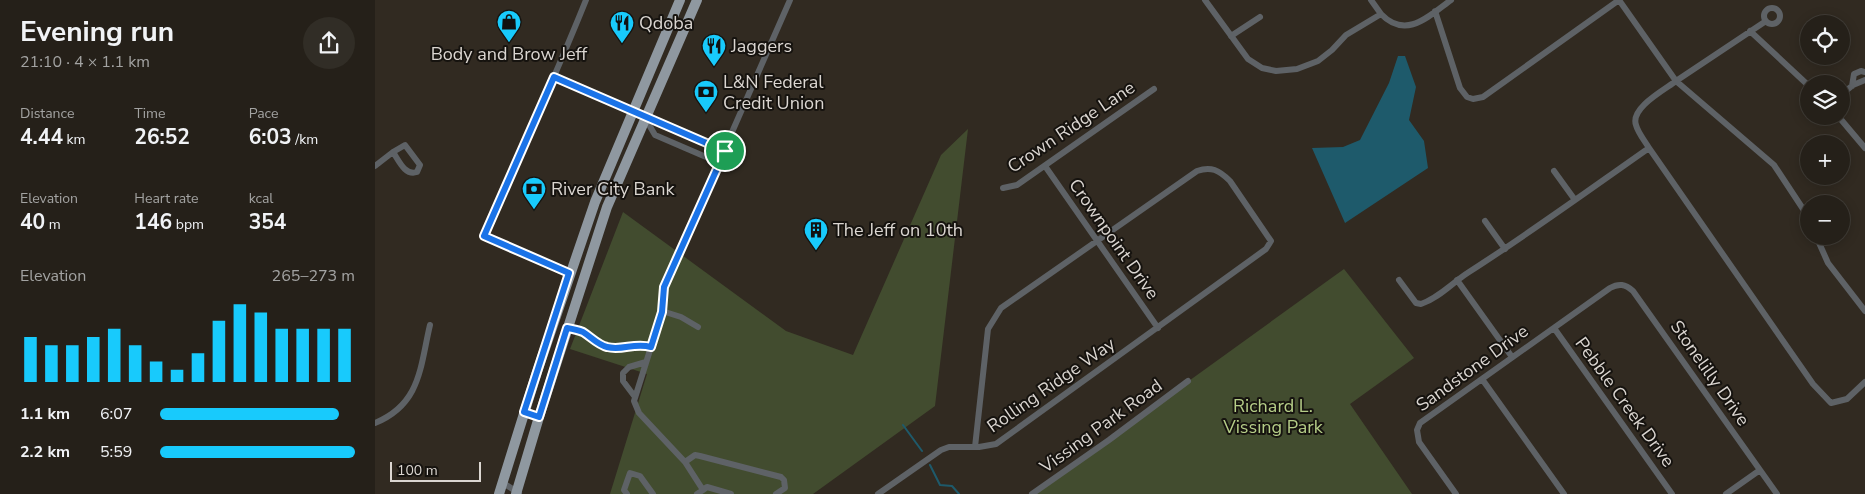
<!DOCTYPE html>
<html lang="en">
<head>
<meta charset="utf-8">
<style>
  body { margin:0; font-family:"Nunito Sans",sans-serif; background:#312d26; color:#f1f3f6; height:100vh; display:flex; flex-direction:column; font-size:19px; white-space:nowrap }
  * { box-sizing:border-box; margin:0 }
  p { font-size:16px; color:#a3a3a2 }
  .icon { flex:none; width:28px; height:28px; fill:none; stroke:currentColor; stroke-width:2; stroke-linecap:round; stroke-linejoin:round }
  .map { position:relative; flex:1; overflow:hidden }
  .drawer { display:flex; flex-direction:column; background:#252019; width:375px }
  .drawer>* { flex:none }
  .fabs { position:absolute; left:1425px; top:15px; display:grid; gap:10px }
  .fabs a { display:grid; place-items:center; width:50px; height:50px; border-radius:50%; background:#252019; box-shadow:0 2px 12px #0003,0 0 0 1px #423e38; font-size:25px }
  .scale { position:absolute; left:15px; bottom:12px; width:91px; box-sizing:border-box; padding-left:5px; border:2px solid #dbd6d1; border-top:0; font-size:14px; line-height:18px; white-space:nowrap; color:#dbd6d1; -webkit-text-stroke:4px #16130f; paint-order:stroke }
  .pin { position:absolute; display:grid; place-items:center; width:42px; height:42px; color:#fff; margin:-21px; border:2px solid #fff; border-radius:50%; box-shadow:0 1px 5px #0007 }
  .round { display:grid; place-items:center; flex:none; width:52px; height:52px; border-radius:26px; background:#312d26 }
  .headline { display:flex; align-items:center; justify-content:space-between; height:85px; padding:0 20px }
  h1 { font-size:28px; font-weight:700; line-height:38px }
  .metrics { display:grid; grid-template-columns:repeat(3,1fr); gap:8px; height:85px; padding:5px 20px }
  .metrics div { display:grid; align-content:center }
  .metrics b { font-size:21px; font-weight:700 }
  .metrics small { font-size:14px; font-weight:400 }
  .metrics p { font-size:14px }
  .chart { height:140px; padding:10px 20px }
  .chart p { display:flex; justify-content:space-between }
  .chart svg { width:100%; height:90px; margin-top:5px; stroke:#18cafc; stroke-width:6 }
  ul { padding:0 20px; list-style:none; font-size:16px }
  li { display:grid; grid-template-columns:80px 60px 1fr; align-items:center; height:38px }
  li i { height:12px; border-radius:6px; background:#18cafc }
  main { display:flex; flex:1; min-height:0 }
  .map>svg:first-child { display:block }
  .green { fill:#424c2f }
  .water { fill:#1e5a6b }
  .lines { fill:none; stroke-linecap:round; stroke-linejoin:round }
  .stream { stroke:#1e5a6b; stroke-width:2 }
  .street { stroke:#5e6266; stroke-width:6 }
  .primary { stroke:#8f98a0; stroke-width:10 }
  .route-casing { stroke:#fff; stroke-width:10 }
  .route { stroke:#1a73e8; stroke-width:6 }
  .labels { text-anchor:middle; stroke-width:4; stroke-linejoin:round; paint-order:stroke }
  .poi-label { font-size:18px; fill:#dbd6d1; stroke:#16130f; text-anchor:start }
  .street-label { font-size:18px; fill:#dbd6d1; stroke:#16130f }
  .park-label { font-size:18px; fill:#b6ce88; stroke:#16130f }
</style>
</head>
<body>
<main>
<section class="drawer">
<div class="headline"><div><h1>Evening run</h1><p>21:10 · 4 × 1.1 km</p></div><a class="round"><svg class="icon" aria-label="share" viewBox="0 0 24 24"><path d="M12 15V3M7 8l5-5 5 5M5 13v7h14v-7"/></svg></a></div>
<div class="metrics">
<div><p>Distance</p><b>4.44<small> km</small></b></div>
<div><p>Time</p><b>26:52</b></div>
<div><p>Pace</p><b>6:03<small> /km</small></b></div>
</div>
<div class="metrics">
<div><p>Elevation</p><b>40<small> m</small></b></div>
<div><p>Heart rate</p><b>146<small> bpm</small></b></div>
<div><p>kcal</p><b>354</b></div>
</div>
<div class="chart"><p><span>Elevation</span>265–273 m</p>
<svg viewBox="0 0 160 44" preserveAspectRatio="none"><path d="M5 44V22M15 44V26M25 44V26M35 44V22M45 44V18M55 44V26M65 44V34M75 44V38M85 44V30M95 44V14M105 44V6M115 44V10M125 44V18M135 44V18M145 44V18M155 44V18"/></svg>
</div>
<ul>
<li><b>1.1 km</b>6:07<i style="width:92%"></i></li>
<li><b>2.2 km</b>5:59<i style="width:100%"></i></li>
</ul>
</section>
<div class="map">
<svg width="1490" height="494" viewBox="0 0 1490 494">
  <rect width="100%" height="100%" fill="#312a21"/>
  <path class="green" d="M593,129L560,406L438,494H235L272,374L195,349L248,212L411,331L478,355L566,155Z
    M969,269L1039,358L975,404L1037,494H657Z"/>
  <path class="water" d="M1023,56H1030L1041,87L1034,120L1049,141L1053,168L970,223L937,148L968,147L985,140L1014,83Z"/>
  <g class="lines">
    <path class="stream" d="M528,425L547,451
      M555,465L565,485L577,486L584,494"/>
    <path class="street" d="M830,0L873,59L887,68L901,71L922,69L943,61L957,50L971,35L1006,14L996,0
      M1244,0L1301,81C1289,90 1255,108 1261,125C1263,133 1270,141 1274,148
      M1389 16a8 8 0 1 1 16 0a8 8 0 1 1-16 0Z
      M1060,11L1085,88L1092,97L1098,99L1108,97L1244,0
      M1006,14C1031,40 1054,16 1076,0
      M1391,21L1301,81L1399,165L1434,218
      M1375,31L1434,86
      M856,36L885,17
      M179,77L350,151
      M1477,86L1479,74L1486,71L1490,72
      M1466,95L1478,85L1490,80
      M1463,116L1490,148
      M270,118L280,135L345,163
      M30,145L45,165L42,172C30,176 24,161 18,152Z
      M0,166L18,152
      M670,166L783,328
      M1179,171L1200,200
      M628,188L642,185L779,89
      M1110,221L1130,249
      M1441,236L1453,263L1490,311
      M194,273L109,236C143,158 179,80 211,0
      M1024,280L1041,303L1046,304C1064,298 1078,282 1094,272C1155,233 1214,190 1274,148L1438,384L1456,403L1472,399L1490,382
      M1082,280L1137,357
      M287,311L306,317L323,327
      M192,328C198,329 203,330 208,332C216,337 223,345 232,347C247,351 259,342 276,347
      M1179,328L1297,494
      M1107,379L1189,494
      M260,397L248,381V373L254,367L271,362
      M0,423C46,404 45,367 55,325
      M310,462L320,455L325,456L406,477L409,480L410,488L401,494
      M128,483L144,493
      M328,490L332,487L356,494
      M252,494L249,490L255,473L265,476L278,494
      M322,494L328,490L310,462L264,413L259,401L287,312L289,287L415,0
      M503,494L566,450L574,447H604L621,444L891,249L896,241L855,181C844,170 836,166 822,171L626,308L613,329L600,447
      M657,494L734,440L813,381
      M1081,494L1044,442L1042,430L1045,423L1235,288C1244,283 1250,284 1258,291L1402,494
      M1351,494L1385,470"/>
    <path class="primary" d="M124,494L162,372L220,202L305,0
      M141,494L164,417L232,207L322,0"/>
  </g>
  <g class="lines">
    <defs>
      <path id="route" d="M179,77L350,151L289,287L287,312L276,347C259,342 248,351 232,347C223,345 216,337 208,332C203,330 198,329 192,328L164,417L149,412L194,273L109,236Z"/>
    </defs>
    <use href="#route" class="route-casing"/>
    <use href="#route" class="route"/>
  </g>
  <defs>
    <symbol id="shop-pin" viewBox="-11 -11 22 30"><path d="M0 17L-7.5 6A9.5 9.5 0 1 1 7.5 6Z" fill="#18cafc" stroke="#16130f"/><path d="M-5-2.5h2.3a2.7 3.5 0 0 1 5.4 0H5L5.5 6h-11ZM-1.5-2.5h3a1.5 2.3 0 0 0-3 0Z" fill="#111"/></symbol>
    <symbol id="restaurant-pin" viewBox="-11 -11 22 30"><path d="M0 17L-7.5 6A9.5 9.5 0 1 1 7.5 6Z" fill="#18cafc" stroke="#16130f"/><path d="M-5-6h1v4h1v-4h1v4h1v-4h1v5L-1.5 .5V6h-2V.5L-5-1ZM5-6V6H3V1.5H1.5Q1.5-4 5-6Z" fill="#111"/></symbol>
    <symbol id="bank-pin" viewBox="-11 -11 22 30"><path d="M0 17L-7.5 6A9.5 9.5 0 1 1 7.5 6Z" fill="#18cafc" stroke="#16130f"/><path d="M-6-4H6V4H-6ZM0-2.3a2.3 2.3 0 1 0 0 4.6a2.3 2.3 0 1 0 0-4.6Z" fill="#111"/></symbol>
    <symbol id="building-pin" viewBox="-11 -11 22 30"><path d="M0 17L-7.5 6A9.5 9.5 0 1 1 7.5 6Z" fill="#18cafc" stroke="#16130f"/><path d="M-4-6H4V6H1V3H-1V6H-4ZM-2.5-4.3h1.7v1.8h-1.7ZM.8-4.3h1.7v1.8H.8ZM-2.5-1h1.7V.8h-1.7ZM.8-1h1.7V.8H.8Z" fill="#111"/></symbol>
  </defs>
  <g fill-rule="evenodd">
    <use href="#shop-pin" x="120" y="8" width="28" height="38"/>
    <use href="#restaurant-pin" x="233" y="9" width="28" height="38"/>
    <use href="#restaurant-pin" x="325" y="32" width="28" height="38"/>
    <use href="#bank-pin" x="317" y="78" width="28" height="38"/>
    <use href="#bank-pin" x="145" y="175" width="28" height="38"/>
    <use href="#building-pin" x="427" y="216" width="28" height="38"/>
  </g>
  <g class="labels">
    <g class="poi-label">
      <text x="264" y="29">Qdoba</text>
      <text x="356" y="52">Jaggers</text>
      <text x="134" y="60" text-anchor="middle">Body and Brow Jeff</text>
      <text x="348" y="88">L&amp;N Federal<tspan x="348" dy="21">Credit Union</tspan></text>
      <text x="176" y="195">River City Bank</text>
      <text x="458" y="236">The Jeff on 10th</text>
    </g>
    <g class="street-label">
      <text transform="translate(696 127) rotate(-34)" y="6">Crown Ridge Lane</text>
      <text transform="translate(739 239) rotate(55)" y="6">Crownpoint Drive</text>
      <text transform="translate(1097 368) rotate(-36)" y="6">Sandstone Drive</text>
      <text transform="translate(1335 373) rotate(55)" y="6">Stonelilly Drive</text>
      <text transform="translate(676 385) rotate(-35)" y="6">Rolling Ridge Way</text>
      <text transform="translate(1250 402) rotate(54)" y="6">Pebble Creek Drive</text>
      <text transform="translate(726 426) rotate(-36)" y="6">Vissing Park Road</text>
    </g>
    <g class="park-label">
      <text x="898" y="412">Richard L.<tspan x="898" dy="21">Vissing Park</tspan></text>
    </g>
  </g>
</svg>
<div class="fabs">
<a><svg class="icon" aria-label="locate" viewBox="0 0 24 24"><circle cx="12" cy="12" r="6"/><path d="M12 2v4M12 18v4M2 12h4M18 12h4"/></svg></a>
<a><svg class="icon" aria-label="layers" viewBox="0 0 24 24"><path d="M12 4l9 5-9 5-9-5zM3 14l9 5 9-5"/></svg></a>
<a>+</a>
<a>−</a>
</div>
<div class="scale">100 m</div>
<div class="pin" style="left:350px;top:151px;background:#1e9e55"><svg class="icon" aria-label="arrive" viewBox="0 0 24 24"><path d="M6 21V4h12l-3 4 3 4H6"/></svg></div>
</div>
</main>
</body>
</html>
